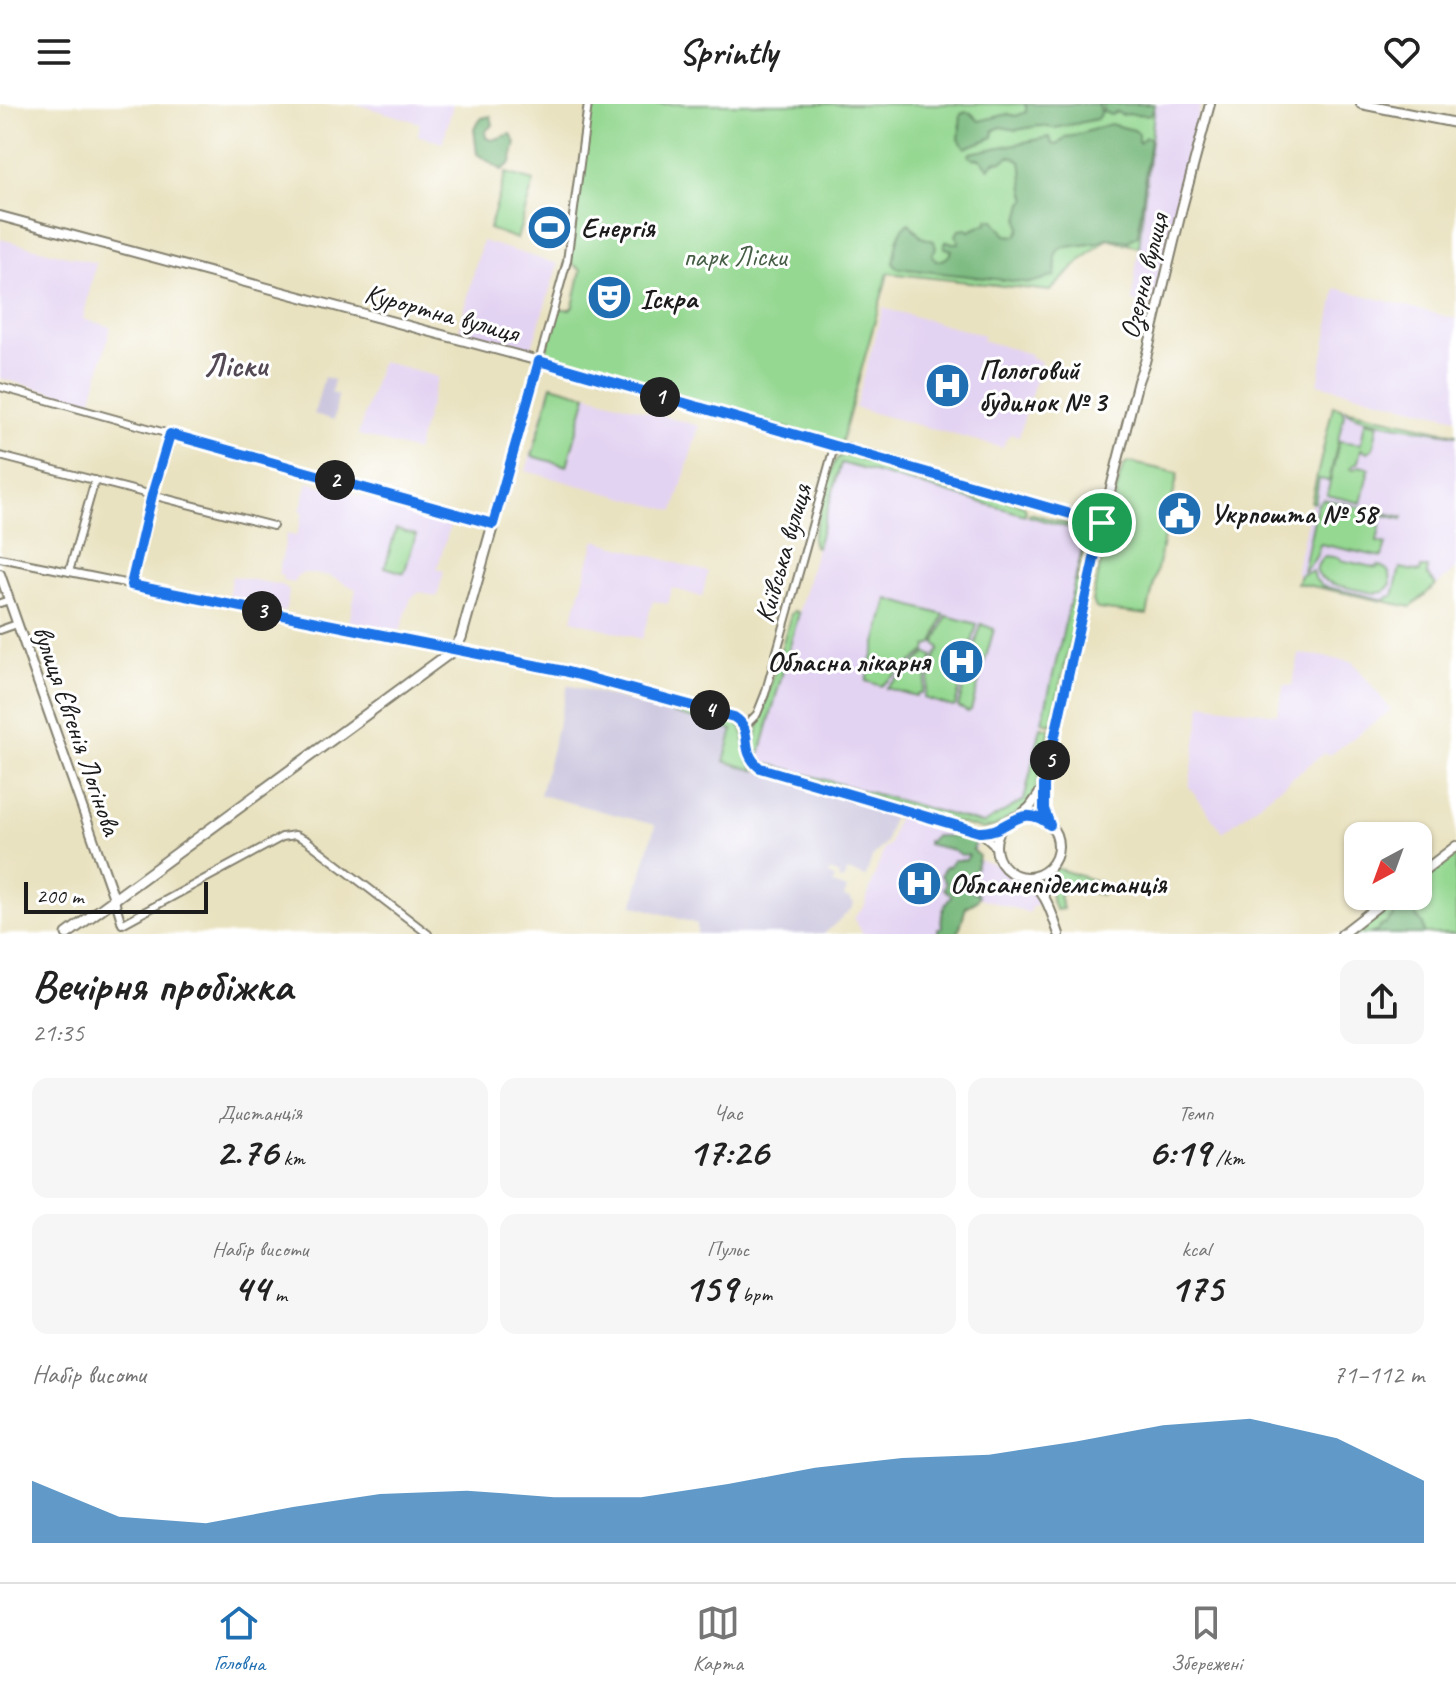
<!DOCTYPE html>
<html lang="uk">
<head>
<meta charset="utf-8">
<style>
  body { margin:0; font-family:Caveat,sans-serif; background:#f6f6f6; color:#222; height:100vh; display:flex; flex-direction:column; font-size:30px; white-space:nowrap }
  * { box-sizing:border-box; margin:0 }
  p { font-size:26px; color:#767676 }
  .icon { flex:none; width:44px; height:44px; fill:none; stroke:currentColor; stroke-width:2; stroke-linecap:round; stroke-linejoin:round }
  .map { position:relative; height:830px; overflow:hidden }
  .drawer { display:flex; flex-direction:column; background:#fff; flex:1 }
  .drawer>* { flex:none }
  .needle { width:52px; rotate:221deg }
  .controls { position:absolute; left:1344px; top:718px; display:grid; gap:16px }
  .controls a { display:grid; place-items:center; width:88px; height:88px; border-radius:16px; background:#fff; box-shadow:0 2px 6px #0004; font-size:40px }
  .scale { position:absolute; left:24px; bottom:20px; width:184px; box-sizing:border-box; padding-left:8px; border:4px solid #1c1c1c; border-top:0; font-size:22px; line-height:28px; white-space:nowrap; color:#1c1c1c; -webkit-text-stroke:6px #fff; paint-order:stroke }
  .pin { position:absolute; display:grid; place-items:center; width:68px; height:68px; color:#fff; margin:-34px; border:4px solid #fff; border-radius:50%; box-shadow:0 2px 8px #0007 }
  .km { position:absolute; width:40px; height:40px; margin:-20px; border-radius:50%; background:#222; color:#fff; font-size:22px; line-height:40px; text-align:center }
  .round { display:grid; place-items:center; flex:none; width:84px; height:84px; border-radius:16px; background:#f6f6f6 }
  .overview { display:flex; align-items:center; justify-content:space-between; height:136px; padding:0 32px }
  h1 { font-size:44px; font-weight:600; line-height:60px }
  .figures { display:grid; grid-template-columns:repeat(3,1fr); gap:12px; height:136px; padding:8px 32px }
  .figures div { display:grid; align-content:center; border-radius:16px; background:#f6f6f6; text-align:center }
  .figures b { font-size:40px; font-weight:600 }
  .figures small { font-size:22px; font-weight:400 }
  .figures p { font-size:22px }
  .chart { height:224px; padding:16px 32px }
  .chart p { display:flex; justify-content:space-between }
  .chart svg { width:100%; height:144px; margin-top:8px; fill:#1f6fb2; opacity:.7 }
  header { display:flex; justify-content:space-between; align-items:center; height:104px; padding:0 32px; background:#fff; font-size:36px; font-weight:600 }
  .dock { display:flex; justify-content:space-around; align-items:center; height:112px; border-top:2px solid #e0e0e0; background:#fff; font-size:22px; color:#767676 }
  .dock a { display:grid; justify-items:center; gap:4px }
  .dock .active { color:#1f6fb2 }
  .map>svg:first-child { display:block }
  .built { fill:#e3d3f2 }
  .industrial { fill:#c6c0da }
  .green { fill:#94d891; stroke:#587a56; stroke-width:2 }
  .forest { fill:#77b87b; stroke:#4a6a4c; stroke-width:2 }
  .lines { fill:none; stroke-linecap:round; stroke-linejoin:round }
  .minor-casing { stroke:#827f6e; stroke-width:10 }
  .tertiary-casing { stroke:#827f6e; stroke-width:12 }
  .secondary-casing { stroke:#827f6e; stroke-width:13 }
  .minor { stroke:#fff; stroke-width:6 }
  .tertiary { stroke:#fff; stroke-width:8 }
  .secondary { stroke:#fff; stroke-width:9 }
  .route-casing { stroke:#fff; stroke-width:16 }
  .route { stroke:#1a73e8; stroke-width:10 }
  .labels { text-anchor:middle; stroke-width:6; stroke-linejoin:round; paint-order:stroke }
  .poi-label { font-size:28px; font-weight:bold; fill:#1c1c1c; stroke:#fff; text-anchor:start }
  .park-label { font-size:28px; fill:#465e45; stroke:#fff }
  .street-label { font-size:28px; fill:#1c1c1c; stroke:#fff }
  .quarter-label { font-size:32px; font-weight:bold; fill:#544a56; stroke:#fff }
</style>
</head>
<body>
<header><svg class="icon" aria-label="menu" viewBox="0 0 24 24"><path d="M4 6h16M4 12h16M4 18h16"/></svg>Sprintly<svg class="icon" aria-label="heart" viewBox="0 0 24 24"><path d="M12 20l-8-8c-3-5 5-10 8-4 3-6 11-1 8 4z"/></svg></header>
<div class="map">
<svg width="1456" height="830" viewBox="0 0 1456 830">
  <rect width="100%" height="100%" fill="#fff"/>
  <filter id="ink" filterUnits="userSpaceOnUse"><feTurbulence type="fractalNoise" baseFrequency=".0125" numOctaves="2"/><feDisplacementMap in="SourceGraphic" scale="16" xChannelSelector="R" yChannelSelector="G"/><feConvolveMatrix kernelMatrix="1 2 1 2 8 2 1 2 1" color-interpolation-filters="sRGB"/></filter>
  <filter id="wash" filterUnits="userSpaceOnUse"><feTurbulence type="fractalNoise" baseFrequency=".006" numOctaves="4" result="noise"/><feDisplacementMap in="SourceGraphic" scale="32" xChannelSelector="R" yChannelSelector="G"/><feGaussianBlur stdDeviation="1.8" result="paint"/><feColorMatrix in="noise" values="0 0 0 0 0 0 0 0 0 0 0 0 0 0 0 0 0 1.4 0 .05"/><feComposite in="paint" operator="in"/></filter>
  <g filter="url(#wash)">
    <rect width="100%" height="100%" fill="#e9e2c0"/>
    <path class="built" d="M356,0H453L443,39L417,31L420,19Z
      M1155,0H1201L1146,229L1132,225L1138,199L1132,197Z
      M0,135L96,159L83,215L111,223L91,299L0,274Z
      M482,137L558,160L531,246L459,227Z
      M1336,184L1456,215V314L1318,280Z
      M883,204L984,231L982,236L1031,250L1030,254L1041,257L1019,332L1011,330L1006,335L1003,344L855,304Z
      M381,257L438,273L416,347L358,331Z
      M551,280L699,322L674,407L526,367Z
      M1333,302L1456,329V465L1411,503L1297,479L1298,472L1296,467Z
      M840,359L1087,429L1024,696L983,720L758,657Z
      M308,378L452,416L437,465L444,467L437,493L420,488L411,494L400,527L349,518L356,485L330,472L304,469L296,473L294,479L282,477L283,472L278,471L287,430L296,432L303,409L300,407Z
      M595,436L708,468L702,493L672,484L668,500L653,497L642,535L572,516Z
      M232,472L282,481L287,484L289,489L285,508L227,496Z
      M1299,550L1319,552L1353,558L1391,606L1330,651L1324,649L1223,728L1189,683L1202,600L1277,610L1284,581L1292,582Z
      M898,710L979,734L951,830H863L854,814L864,803L884,744L889,741Z
      M979,756L1001,762L1009,771L1025,777L1034,783L1042,797L1031,804L1030,809L970,791Z"/>
    <path class="industrial" d="M324,273L334,276L331,289L338,291L334,316L314,310Z
      M568,581L734,626L725,657L894,708L886,738L872,754L866,773L847,767L843,777L838,775L839,771L830,767L828,771L835,774L833,780L847,785L844,793L850,795L854,800L851,805L824,830H697V820L633,801L655,721L540,691Z"/>
    <path class="green" d="M590,0H1155L1139,143L1107,135L1083,155L1050,187L888,169L841,340L550,256L545,249L557,207L559,205H570L573,202L581,166L570,158Z
      M506,69L534,77L517,135L489,125Z
      M552,281L587,291L567,362L532,352Z
      M1333,302L1341,304L1344,310L1329,377L1319,375L1315,398H1311Z
      M1345,305L1456,330V331C1433,326 1359,320 1345,305Z
      M1365,317L1378,320L1373,344L1368,348L1361,345L1358,358L1350,364L1354,365L1359,362L1369,364L1368,368H1366L1368,369L1361,399L1327,391L1339,337L1361,340Z
      M847,351L912,369L916,374V380L841,359L817,443L814,442L812,435L834,359L839,353Z
      M1128,358L1178,369L1147,511L1098,505L1095,503L1092,497L1120,372L1124,362Z
      M928,374L1023,401L1026,405L1025,411L920,381L923,376Z
      M1323,395L1403,413L1402,415L1385,411L1382,413L1377,438L1386,440L1382,453L1320,440C1315,459 1314,455 1303,468L1317,401Z
      M1030,409L1085,425L1088,428L1076,477L1084,480L1051,620L1042,618L1086,429L1028,412Z
      M396,425L416,431L404,469L385,463Z
      M1325,452L1340,454V456L1377,464L1378,461L1386,465L1390,470L1391,480L1384,488L1375,489C1358,485 1294,480 1325,452Z
      M1400,464L1420,468L1421,464H1428L1427,470L1436,481L1411,503L1297,479L1300,471L1312,467L1314,474L1322,482L1386,496L1388,493L1393,492Z
      M888,495L944,511L933,539L927,542L926,547L881,582L866,577Z
      M794,507L799,509L758,657L983,720L1024,696L1041,623L1050,625L1036,686L1028,702L995,723L981,725L760,662L751,651L791,510Z
      M947,512L977,520L955,602L953,603L924,594L936,551L939,547V543L935,539Z
      M981,520L994,525L971,606L968,608L958,603Z
      M927,549L933,552L922,589H918L916,592L886,584Z
      M673,601L735,618C752,632 737,649 757,667L724,657L733,626L669,608Z
      M1456,748V830H1350L1398,792H1418V777Z
      M1055,764L1100,778L1101,791L1069,782L1059,792L1063,805L1056,806C1049,793 1046,776 1055,764Z"/>
    <path class="forest" d="M1024,0H1099L1101,9L1097,15L1055,24L1039,22L1016,26L1001,23L994,26L993,33L965,44L959,35L961,10L966,8L971,9L979,17L1008,10L1016,12L1026,8V2Z
      M1103,0H1155L1151,10C1141,12 1132,8 1121,11L1117,8L1111,11L1103,8Z
      M491,12L493,21L485,27L486,34L492,36L511,30L516,39L511,59L502,66L477,50L474,24L482,14Z
      M1110,20L1134,26L1138,29V37L1139,39L1145,33H1148L1150,36L1138,131L1128,137L1106,134L1098,139L1060,144L1055,151L1056,158L1055,172L1030,179L897,164L893,159C896,145 897,125 909,119L921,133L934,137L936,144L932,151L936,157C944,156 949,154 952,146L945,144L944,141L947,137L953,139H959L956,131L959,126L966,125L969,127L987,119L988,115L994,116L1006,131L1016,132L1020,125L1019,115L1023,99L1027,95C1021,83 1024,71 1021,58L1011,52L1003,57L994,58L989,64L980,55H973L969,52L970,49L1050,33L1052,40L1058,41L1065,33L1073,32Z
      M934,732C942,732 969,731 972,734C976,737 974,742 973,746L979,752L971,785L973,788L978,789L979,792L977,797L966,803L958,830H939L938,828V825L942,824C940,812 943,801 952,792L944,785L946,780L941,771L945,763H948L954,756H966L969,751H961L953,746L927,740V737H930Z
      M1410,801L1416,806V812L1423,820L1424,830H1370L1376,828L1380,822L1386,820L1390,815L1393,814L1395,808Z"/>
  </g>
  <g filter="url(#ink)">
    <g class="lines">
      <defs>
        <path id="minor" d="M539,257L567,157L588,0
          M0,283L493,420
          M0,352L273,422
          M0,454L564,567L734,613C755,627 737,645 760,664L979,728H989L1005,722
          M69,468L95,376
          M131,481L152,391L170,330
          M0,499L9,496
          M0,526L17,520
          M744,623L757,610L765,590L834,343
          M982,730L992,739L997,746
          M115,797L122,820L282,733L295,731L306,736L428,830"/>
        <path id="tertiary" d="M1361,0L1456,19
          M0,112L539,257
          M0,470L115,797
          M996 742a31 31 0 1 1 62 0a31 31 0 1 1-62 0Z
          M1020,712L1030,703L1042,686
          M1050,721L1044,705V681L1102,419L1138,277L1145,258L1182,104L1210,0
          M1418,771L1456,742
          M1024,773C1046,786 1051,808 1059,830
          M1342,830L1391,792"/>
        <path id="secondary" d="M67,830L454,546L461,534L539,257L1102,419"/>
      </defs>
      <use href="#minor" class="minor-casing"/>
      <use href="#tertiary" class="tertiary-casing"/>
      <use href="#secondary" class="secondary-casing"/>
      <use href="#minor" class="minor"/>
      <use href="#tertiary" class="tertiary"/>
      <use href="#secondary" class="secondary"/>
    </g>
  </g>
  <g class="lines" filter="url(#ink)">
    <defs>
      <path id="route" d="M539,257L1102,419L1044,681V705L1050,721C1019,696 1009,730 979,728L760,664C737,645 756,627 734,613L564,567L131,481L152,391L170,330L493,420Z"/>
    </defs>
    <use href="#route" class="route-casing"/>
    <use href="#route" class="route"/>
  </g>
  <defs>
    <symbol id="stadium-disc" viewBox="-11 -11 22 22"><circle r="9.5" fill="#1f6fb2" stroke="#fff"/><path d="M0-5a6.5 5 0 1 0 0 10a6.5 5 0 1 0 0-10ZM-3.5-1.8h7v3.6h-7Z" fill="#fff"/></symbol>
    <symbol id="theatre-disc" viewBox="-11 -11 22 22"><circle r="9.5" fill="#1f6fb2" stroke="#fff"/><path d="M-5-5.5Q0-4 5-5.5V0Q5 5 0 6Q-5 5-5 0ZM-3.3-2.5H-1v1.5H-3.3ZM1-2.5H3.3v1.5H1ZM-2.8 1Q0 5.5 2.8 1Z" fill="#fff"/></symbol>
    <symbol id="hospital-disc" viewBox="-11 -11 22 22"><circle r="9.5" fill="#1f6fb2" stroke="#fff"/><path d="M-5-5h3v3.5h4V-5h3V5h-3V1.5h-4V5h-3Z" fill="#fff"/></symbol>
    <symbol id="civic-disc" viewBox="-11 -11 22 22"><circle r="9.5" fill="#1f6fb2" stroke="#fff"/><path d="M-.6-6.5H3V-4.5H.6V-3L4-1V1h2V6H-6V1h2V-1L-.6-3ZM-1.2 2.5V6h2.4V2.5Z" fill="#fff"/></symbol>
  </defs>
  <g fill-rule="evenodd">
    <use href="#stadium-disc" x="524" y="98" width="51" height="51"/>
    <use href="#theatre-disc" x="584" y="168" width="51" height="51"/>
    <use href="#hospital-disc" x="922" y="256" width="51" height="51"/>
    <use href="#civic-disc" x="1154" y="384" width="51" height="51"/>
    <use href="#hospital-disc" x="936" y="532" width="51" height="51"/>
    <use href="#hospital-disc" x="894" y="754" width="51" height="51"/>
  </g>
  <g class="labels">
    <g class="poi-label">
      <text x="581" y="133">Енергія</text>
      <text x="640" y="204">Іскра</text>
      <text x="979" y="275">Пологовий<tspan x="979" dy="32">будинок № 3</tspan></text>
      <text x="1210" y="419">Укрпошта № 58</text>
      <text x="930" y="567" text-anchor="end">Обласна лікарня</text>
      <text x="950" y="789">Облсанепідемстанція</text>
    </g>
    <g class="park-label">
      <text x="735" y="162">парк Ліски</text>
    </g>
    <g class="street-label">
      <text transform="translate(1143 172) rotate(-76)" y="10">Озерна вулиця</text>
      <text transform="translate(442 208) rotate(15)" y="10">Курортна вулиця</text>
      <text transform="translate(782 449) rotate(-74)" y="10">Київська вулиця</text>
      <text transform="translate(78 626) rotate(71)" y="10">вулиця Євгенія Логінова</text>
    </g>
    <g class="quarter-label">
      <text x="235" y="272">Ліски</text>
    </g>
  </g>
</svg>
<div class="controls">
<a><svg class="needle" viewBox="-14 -14 28 28"><path d="M0-13l5 13h-10z" fill="#e53935"/><path d="M0 13l5-13h-10z" fill="#767676"/></svg></a>
</div>
<div class="scale">200 m</div>
<div class="pin" style="left:1102px;top:419px;background:#1e9e55"><svg class="icon" aria-label="arrive" viewBox="0 0 24 24"><path d="M6 21V4h12l-3 4 3 4H6"/></svg></div>
<b class="km" style="left:660px;top:293px">1</b>
<b class="km" style="left:335px;top:376px">2</b>
<b class="km" style="left:262px;top:507px">3</b>
<b class="km" style="left:710px;top:606px">4</b>
<b class="km" style="left:1050px;top:656px">5</b>
</div>
<section class="drawer">
<div class="overview"><div><h1>Вечірня пробіжка</h1><p>21:35</p></div><a class="round"><svg class="icon" aria-label="share" viewBox="0 0 24 24"><path d="M12 15V3M7 8l5-5 5 5M5 13v7h14v-7"/></svg></a></div>
<div class="figures">
<div><p>Дистанція</p><b>2.76<small> km</small></b></div>
<div><p>Час</p><b>17:26</b></div>
<div><p>Темп</p><b>6:19<small> /km</small></b></div>
</div>
<div class="figures">
<div><p>Набір висоти</p><b>44<small> m</small></b></div>
<div><p>Пульс</p><b>159<small> bpm</small></b></div>
<div><p>kcal</p><b>175</b></div>
</div>
<div class="chart"><p><span>Набір висоти</span>71–112 m</p>
<svg viewBox="0 0 160 44" preserveAspectRatio="none"><path d="M0 44V25L10 36L20 38L30 33L40 29L50 28L60 30L70 30L80 26L90 21L100 18L110 17L120 13L130 8L140 6L150 12L160 25V44z"/></svg>
</div>
</section>
<nav class="dock">
<a class="active"><svg class="icon" aria-label="home" viewBox="0 0 24 24"><path d="M3 11l9-7 9 7M6 9v11h12V9"/></svg>Головна</a>
<a><svg class="icon" aria-label="map" viewBox="0 0 24 24"><path d="M3 6l6-2 6 2 6-2v14l-6 2-6-2-6 2zM9 4v14M15 6v14"/></svg>Карта</a>
<a><svg class="icon" aria-label="saved" viewBox="0 0 24 24"><path d="M7 4h10v16l-5-4-5 4z"/></svg>Збережені</a>
</nav>
</body>
</html>
